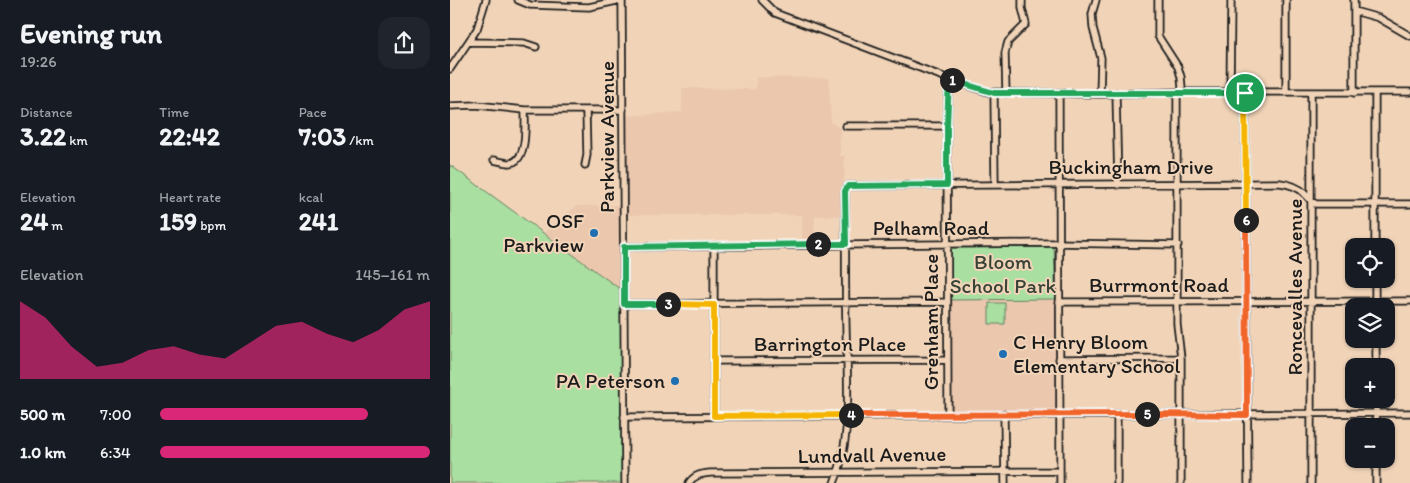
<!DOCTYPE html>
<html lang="en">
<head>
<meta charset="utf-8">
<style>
  body { margin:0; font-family:Itim,sans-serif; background:#20242c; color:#f1f3f6; height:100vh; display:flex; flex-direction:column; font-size:19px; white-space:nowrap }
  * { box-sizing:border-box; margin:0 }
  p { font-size:16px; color:#9ea1a6 }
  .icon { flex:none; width:28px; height:28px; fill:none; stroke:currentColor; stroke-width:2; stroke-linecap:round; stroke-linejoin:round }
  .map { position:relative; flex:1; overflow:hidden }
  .drawer { display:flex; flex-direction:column; background:#171b24; width:450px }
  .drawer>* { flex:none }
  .tools { position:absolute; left:895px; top:238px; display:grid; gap:10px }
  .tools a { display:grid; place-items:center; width:50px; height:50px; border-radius:10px; background:#171b24; box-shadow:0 1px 4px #0004; font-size:25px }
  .pin { position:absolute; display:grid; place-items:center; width:42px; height:42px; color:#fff; margin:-21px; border:2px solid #fff; border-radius:50%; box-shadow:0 1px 5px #0007 }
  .km { position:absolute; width:25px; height:25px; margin:-12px; border-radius:50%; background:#222; color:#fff; font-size:14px; line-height:25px; text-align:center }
  .round { display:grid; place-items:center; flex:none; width:52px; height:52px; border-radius:15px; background:#20242c }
  .summary { display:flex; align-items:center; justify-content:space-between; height:85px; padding:0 20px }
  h1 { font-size:28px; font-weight:700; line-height:38px }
  .metrics { display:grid; grid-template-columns:repeat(3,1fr); gap:8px; height:85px; padding:5px 20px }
  .metrics div { display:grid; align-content:center }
  .metrics b { font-size:25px; font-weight:700 }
  .metrics small { font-size:14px; font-weight:400 }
  .metrics p { font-size:14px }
  .chart { height:140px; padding:10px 20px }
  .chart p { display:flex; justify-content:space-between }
  .chart svg { width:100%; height:90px; margin-top:5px; fill:#db2777; opacity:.7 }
  ul { padding:0 20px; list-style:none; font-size:16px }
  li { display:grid; grid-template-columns:80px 60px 1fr; align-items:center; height:38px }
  li i { height:12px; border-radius:6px; background:#db2777 }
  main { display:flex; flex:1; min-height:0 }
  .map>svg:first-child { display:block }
  .built { fill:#ebc7ae }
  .green { fill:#aadfa2; stroke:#637e5f }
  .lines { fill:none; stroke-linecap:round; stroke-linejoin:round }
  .minor-casing { stroke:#1c1c1c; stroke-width:9 }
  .minor { stroke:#f1d4b8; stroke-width:5.5 }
  .split-1-casing { stroke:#fff; stroke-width:10 }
  .split-2-casing { stroke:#fff; stroke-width:10 }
  .split-3-casing { stroke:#fff; stroke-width:10 }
  .split-4-casing { stroke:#fff; stroke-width:10 }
  .split-5-casing { stroke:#fff; stroke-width:10 }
  .split-6-casing { stroke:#fff; stroke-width:10 }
  .split-7-casing { stroke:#fff; stroke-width:10 }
  .split-1 { stroke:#22a559; stroke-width:6 }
  .split-2 { stroke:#22a559; stroke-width:6 }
  .split-3 { stroke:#22a559; stroke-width:6 }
  .split-4 { stroke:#f5b400; stroke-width:6 }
  .split-5 { stroke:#f0652b; stroke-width:6 }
  .split-6 { stroke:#f0652b; stroke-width:6 }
  .split-7 { stroke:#f5b400; stroke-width:6 }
  .poi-dot { fill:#1f6fb2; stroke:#f1d4b8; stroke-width:2 }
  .labels { text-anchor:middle; stroke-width:4; stroke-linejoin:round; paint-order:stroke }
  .street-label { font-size:21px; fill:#1c1c1c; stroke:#f1d4b8 }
  .poi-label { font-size:21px; fill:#1c1c1c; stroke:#f1d4b8; text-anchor:end }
  .park-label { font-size:21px; fill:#384337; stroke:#f1d4b8 }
</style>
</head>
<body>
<main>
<section class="drawer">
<div class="summary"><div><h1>Evening run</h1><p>19:26</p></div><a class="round"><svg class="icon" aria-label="share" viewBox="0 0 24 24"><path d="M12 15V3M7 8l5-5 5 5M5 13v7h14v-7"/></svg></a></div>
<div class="metrics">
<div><p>Distance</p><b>3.22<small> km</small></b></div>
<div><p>Time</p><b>22:42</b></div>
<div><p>Pace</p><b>7:03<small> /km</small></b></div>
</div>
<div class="metrics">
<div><p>Elevation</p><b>24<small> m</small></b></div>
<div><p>Heart rate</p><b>159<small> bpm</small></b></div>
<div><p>kcal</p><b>241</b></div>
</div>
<div class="chart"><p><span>Elevation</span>145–161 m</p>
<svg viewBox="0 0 160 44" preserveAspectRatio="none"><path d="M0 44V6L10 14L20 28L30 38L40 36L50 30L60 28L70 32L80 34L90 26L100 18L110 16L120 22L130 26L140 20L150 10L160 6V44z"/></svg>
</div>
<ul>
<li><b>500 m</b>7:00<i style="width:77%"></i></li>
<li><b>1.0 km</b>6:34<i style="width:100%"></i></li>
</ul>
</section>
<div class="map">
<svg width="960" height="483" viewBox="0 0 960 483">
  <rect width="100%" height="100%" fill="#f1d4b8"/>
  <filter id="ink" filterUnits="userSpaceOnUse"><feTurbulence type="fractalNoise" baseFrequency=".02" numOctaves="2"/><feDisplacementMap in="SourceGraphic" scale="10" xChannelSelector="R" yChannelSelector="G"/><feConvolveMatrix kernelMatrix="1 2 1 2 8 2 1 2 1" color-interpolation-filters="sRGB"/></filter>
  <g filter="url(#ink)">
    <path class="built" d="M306,77L379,78L381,122L390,128V156H395L393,216H365L364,243H352V215H177V116L232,112V88L306,89Z
      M170,205V289L94,233L126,206Z
      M606,299V410L501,411L500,300Z"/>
    <path class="green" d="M0,165L170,289L173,304V483H0Z
      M604,247L606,299L500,300L501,248Z
      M539,303H555V324H539Z"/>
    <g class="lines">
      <defs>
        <path id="minor" d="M68,0L80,5L139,7L171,0
          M172,0L175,483
          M312,0L325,13L499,79L538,92L650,94L730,92H960
          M646,0L642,14L643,28L651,58L650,94
          M708,0V36L728,67L731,77L732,88L727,96V324L731,358V483
          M904,0V93
          M904,11L929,18L960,36
          M19,42L74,43L86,47
          M0,69L27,29L36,0
          M780,92L781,0
          M836,92V0
          M861,92V483
          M925,92V246
          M544,93L545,184
          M556,93L555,53L558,42L576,24L572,8V0
          M609,93L610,483
          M666,93L668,185
          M795,93L798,483
          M0,106L26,105L75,110H173
          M396,126H497
          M44,160C49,161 55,163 60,163C78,161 75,124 75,110
          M135,165L137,155L136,112
          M264,246V416
          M174,247L603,243L728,245
          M609,302L960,301
          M174,304L497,302
          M925,306V279
          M926,339V366
          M609,359L731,358
          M264,361L497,360
          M926,399V426
          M554,414L555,483
          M667,414V483
          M498,415L497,126L499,79
          M174,417L960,413
          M239,483C244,475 251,474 260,473L609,471
          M384,483C403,438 397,376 396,328C395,282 396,236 395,191L398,186L830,183C839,184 847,186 854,193C858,197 860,201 866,204H960
          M926,483V459"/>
      </defs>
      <use href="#minor" class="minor-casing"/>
      <use href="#minor" class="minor"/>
    </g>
  </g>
  <g class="lines" filter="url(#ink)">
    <defs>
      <path id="split-1" d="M502,80L544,93H795"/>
      <path id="split-2" d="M368,244H396L395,191L398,186L497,185V126L499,79L502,80"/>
      <path id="split-3" d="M218,304H174V247L368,244"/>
      <path id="split-4" d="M218,304L264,305V416L401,415"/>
      <path id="split-5" d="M401,415L697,414"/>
      <path id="split-6" d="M697,414L797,415L796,220"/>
      <path id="split-7" d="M795,93L796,220"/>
    </defs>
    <use href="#split-1" class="split-1-casing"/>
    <use href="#split-2" class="split-2-casing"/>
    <use href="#split-3" class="split-3-casing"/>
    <use href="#split-4" class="split-4-casing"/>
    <use href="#split-5" class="split-5-casing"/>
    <use href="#split-6" class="split-6-casing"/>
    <use href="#split-7" class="split-7-casing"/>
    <use href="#split-1" class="split-1"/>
    <use href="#split-2" class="split-2"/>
    <use href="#split-3" class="split-3"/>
    <use href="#split-4" class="split-4"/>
    <use href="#split-5" class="split-5"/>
    <use href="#split-6" class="split-6"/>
    <use href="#split-7" class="split-7"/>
  </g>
  <g class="poi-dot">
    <circle cx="144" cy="233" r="5"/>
    <circle cx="553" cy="354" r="5"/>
    <circle cx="225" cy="381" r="5"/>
  </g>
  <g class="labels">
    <g class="street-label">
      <text transform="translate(157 137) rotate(-90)" y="7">Parkview Avenue</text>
      <text x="681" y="174">Buckingham Drive</text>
      <text x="481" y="235">Pelham Road</text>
      <text x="709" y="292">Burrmont Road</text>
      <text transform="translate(845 287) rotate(-90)" y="7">Roncevalles Avenue</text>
      <text transform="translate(481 322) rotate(-90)" y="7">Grenham Place</text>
      <text x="380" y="351">Barrington Place</text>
      <text transform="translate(422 455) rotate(-1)" y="7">Lundvall Avenue</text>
    </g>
    <g class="poi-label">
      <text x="134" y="228">OSF<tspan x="134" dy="24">Parkview</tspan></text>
      <text x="563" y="349" text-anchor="start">C Henry Bloom<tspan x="563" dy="24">Elementary School</tspan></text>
      <text x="215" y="388">PA Peterson</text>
    </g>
    <g class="park-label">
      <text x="553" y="269">Bloom<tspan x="553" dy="24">School Park</tspan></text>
    </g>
  </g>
</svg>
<div class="tools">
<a><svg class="icon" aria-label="locate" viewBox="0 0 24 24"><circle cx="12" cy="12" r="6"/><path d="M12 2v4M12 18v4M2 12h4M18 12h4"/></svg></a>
<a><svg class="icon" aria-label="layers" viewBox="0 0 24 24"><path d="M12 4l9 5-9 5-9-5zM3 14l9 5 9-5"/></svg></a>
<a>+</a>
<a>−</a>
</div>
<div class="pin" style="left:795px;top:93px;background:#1e9e55"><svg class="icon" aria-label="arrive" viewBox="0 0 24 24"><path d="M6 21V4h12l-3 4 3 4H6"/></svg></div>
<b class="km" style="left:502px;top:80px">1</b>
<b class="km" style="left:368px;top:244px">2</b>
<b class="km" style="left:218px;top:304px">3</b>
<b class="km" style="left:401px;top:415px">4</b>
<b class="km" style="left:697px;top:414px">5</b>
<b class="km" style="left:796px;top:220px">6</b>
</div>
</main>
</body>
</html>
